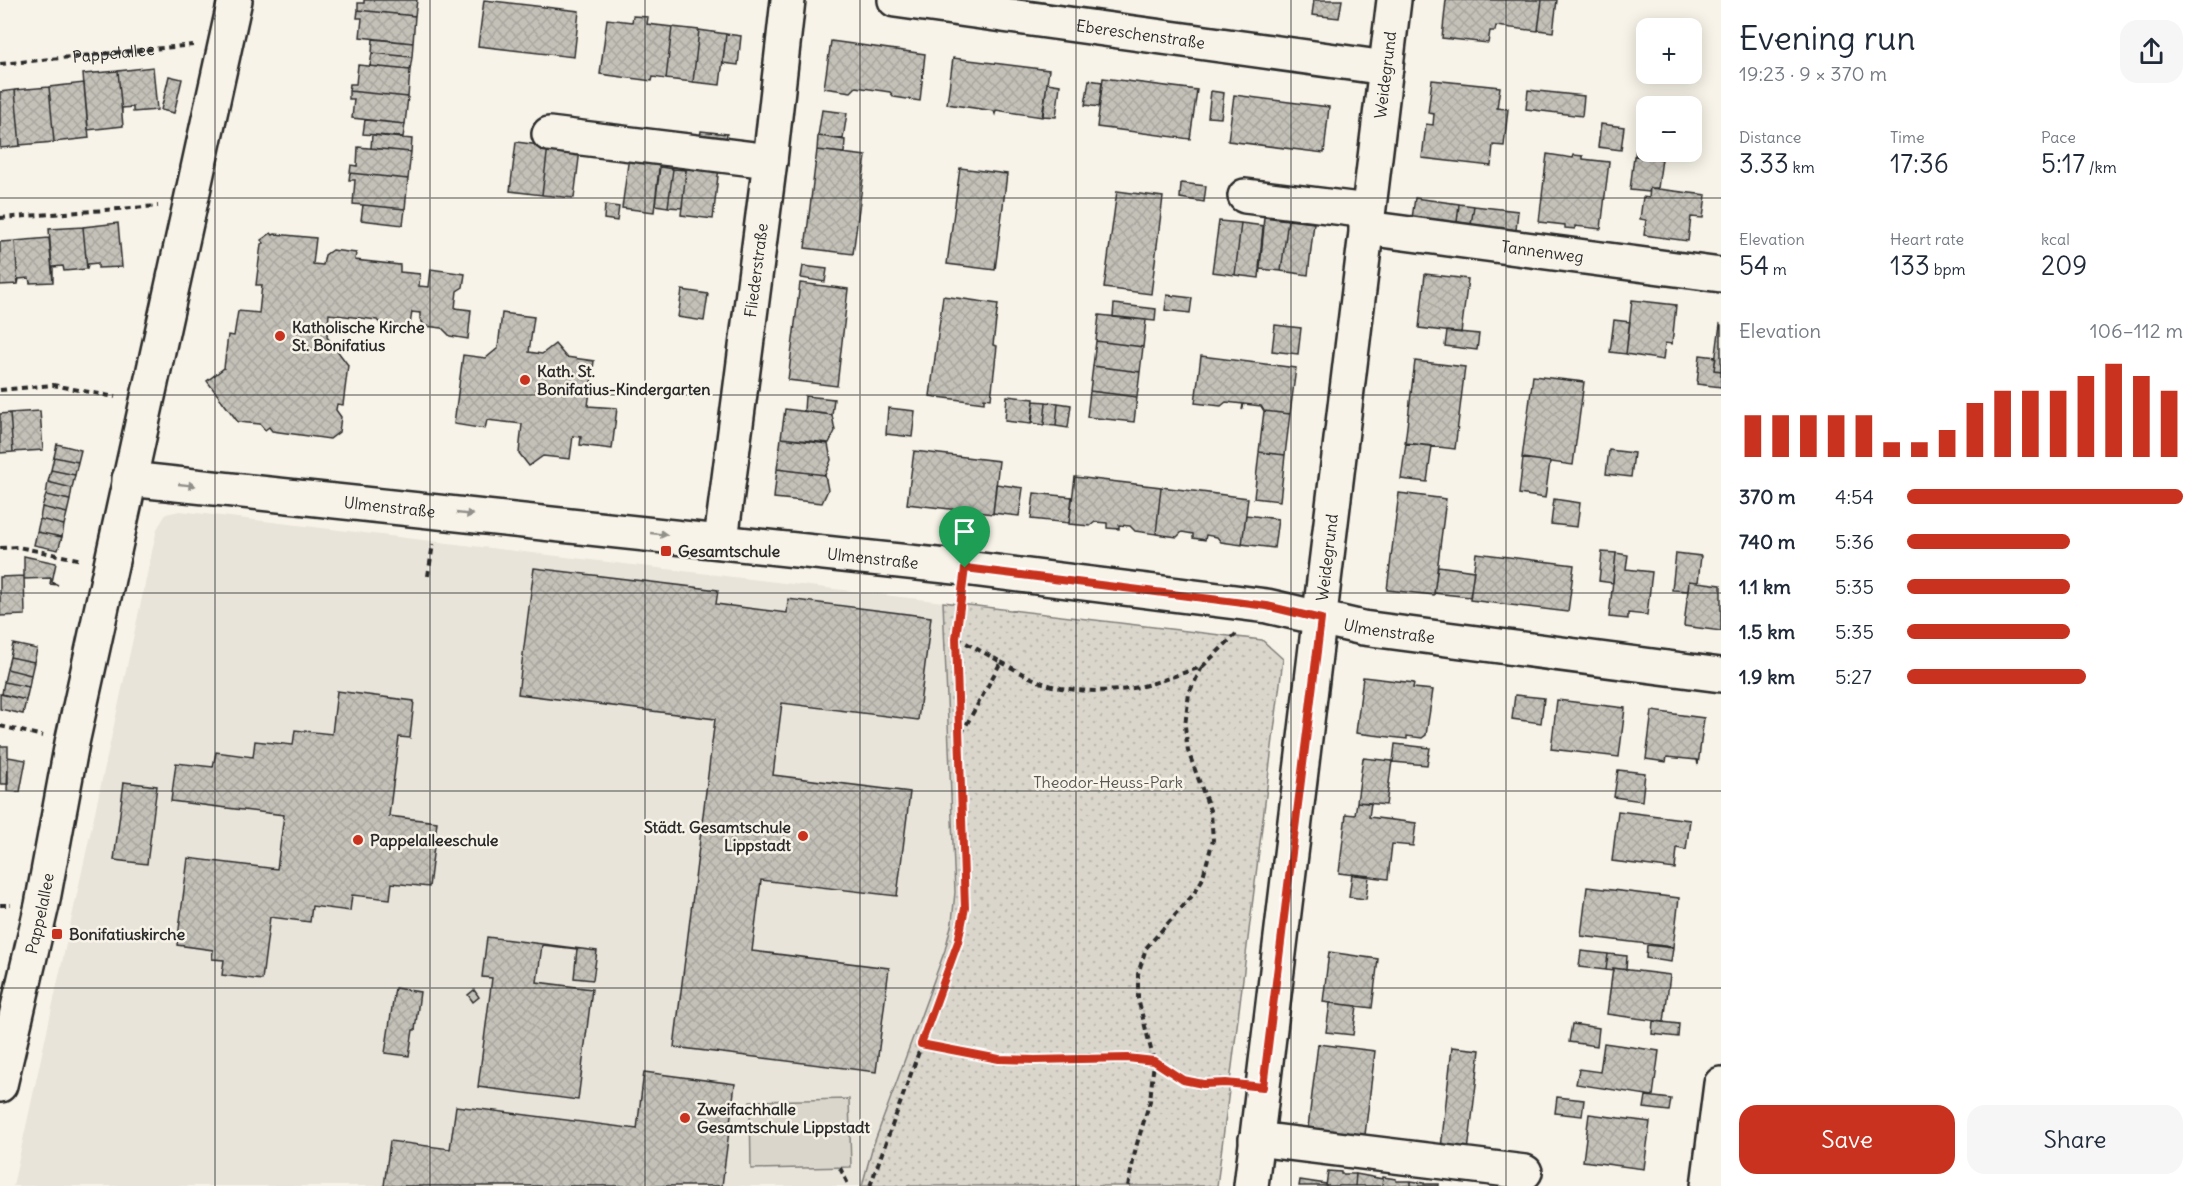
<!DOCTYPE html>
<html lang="en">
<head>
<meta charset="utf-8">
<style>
  body { margin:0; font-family:Delius,sans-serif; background:#f6f6f7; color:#1f2937; height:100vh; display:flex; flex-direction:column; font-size:22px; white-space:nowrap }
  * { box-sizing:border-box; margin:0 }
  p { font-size:20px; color:#747a83 }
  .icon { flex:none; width:33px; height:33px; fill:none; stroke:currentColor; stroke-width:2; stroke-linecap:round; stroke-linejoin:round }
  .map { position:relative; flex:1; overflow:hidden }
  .drawer { display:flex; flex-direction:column; background:#fff; width:480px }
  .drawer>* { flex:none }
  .buttons { position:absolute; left:1636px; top:18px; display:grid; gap:12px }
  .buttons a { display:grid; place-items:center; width:66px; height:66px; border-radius:12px; background:#fff; box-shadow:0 3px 15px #0003; font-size:30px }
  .pin { position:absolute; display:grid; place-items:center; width:51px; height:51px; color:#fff; margin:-62px -26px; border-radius:50% 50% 50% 0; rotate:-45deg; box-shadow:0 0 6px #0007 }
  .pin .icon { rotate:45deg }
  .round { display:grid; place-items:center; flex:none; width:63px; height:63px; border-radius:18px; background:#f6f6f7 }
  .summary { display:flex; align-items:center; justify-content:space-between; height:102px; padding:0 18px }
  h1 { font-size:33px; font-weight:600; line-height:45px }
  .stats { display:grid; grid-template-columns:repeat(3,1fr); gap:9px; height:102px; padding:6px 18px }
  .stats div { display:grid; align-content:center }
  .stats b { font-size:26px; font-weight:600 }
  .stats small { font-size:16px; font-weight:400 }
  .stats p { font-size:16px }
  .chart { height:168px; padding:12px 18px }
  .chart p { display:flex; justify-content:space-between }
  .chart svg { width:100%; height:108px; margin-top:6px; stroke:#c8321e; stroke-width:6 }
  .primary-button { display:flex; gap:12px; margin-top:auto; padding:12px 18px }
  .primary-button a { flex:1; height:69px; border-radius:18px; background:#c8321e; color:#fff; font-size:24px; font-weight:600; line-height:69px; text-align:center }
  .primary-button a+a { background:#f6f6f7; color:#1f2937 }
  ul { padding:0 18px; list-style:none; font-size:20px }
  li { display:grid; grid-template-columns:96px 72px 1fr; align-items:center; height:45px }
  li i { height:15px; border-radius:8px; background:#c8321e }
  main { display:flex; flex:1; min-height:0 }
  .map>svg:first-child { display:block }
  .built { fill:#e8e4da }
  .grass { fill:url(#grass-dots); stroke:#82807c; stroke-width:1.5 }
  .garden { fill:#dad6cc; stroke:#82807c; stroke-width:1.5 }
  .building { fill:url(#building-cross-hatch); stroke:#2b2b2b; stroke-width:1.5 }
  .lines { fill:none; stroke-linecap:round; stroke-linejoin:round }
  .minor-casing { stroke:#2b2b2b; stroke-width:38 }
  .path { stroke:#2b2b2b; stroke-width:4; stroke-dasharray:6 4.5; stroke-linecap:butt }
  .minor { stroke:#f7f3e8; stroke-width:33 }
  .oneway { fill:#918f8a }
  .route-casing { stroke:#fff; stroke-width:12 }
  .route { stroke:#c8321e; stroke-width:8 }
  .grid { fill:none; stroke:#2b2b2b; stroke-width:1.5; stroke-opacity:0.55 }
  .poi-dot { fill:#c8321e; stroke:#f7f3e8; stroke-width:2 }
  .labels { text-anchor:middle; stroke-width:5; stroke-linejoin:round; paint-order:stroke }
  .street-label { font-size:16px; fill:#2b2b2b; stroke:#f7f3e8 }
  .poi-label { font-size:16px; font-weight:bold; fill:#2b2b2b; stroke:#f7f3e8; text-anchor:start }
  .park-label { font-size:16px; fill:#575653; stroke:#f7f3e8 }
</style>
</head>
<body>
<main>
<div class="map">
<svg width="1721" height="1186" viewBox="0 0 1721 1186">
  <defs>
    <pattern id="grass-dots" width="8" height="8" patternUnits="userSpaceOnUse" patternTransform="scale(1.5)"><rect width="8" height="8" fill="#dad6cc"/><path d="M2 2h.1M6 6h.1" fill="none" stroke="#bbb8af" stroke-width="1.8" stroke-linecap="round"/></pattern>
    <pattern id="building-cross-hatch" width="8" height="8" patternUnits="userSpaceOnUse" patternTransform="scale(1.5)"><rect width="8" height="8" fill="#c4c1b9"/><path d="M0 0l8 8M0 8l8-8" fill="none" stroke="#a9a69f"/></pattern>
  </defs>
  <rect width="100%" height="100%" fill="#f7f3e8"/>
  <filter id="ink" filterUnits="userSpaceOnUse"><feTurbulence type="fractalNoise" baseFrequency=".0167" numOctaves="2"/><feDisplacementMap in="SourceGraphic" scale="12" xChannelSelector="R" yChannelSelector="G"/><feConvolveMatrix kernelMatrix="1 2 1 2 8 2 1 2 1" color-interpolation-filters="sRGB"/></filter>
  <g filter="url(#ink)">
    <path class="built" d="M180,511L943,602L955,892L952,922L945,950L872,1149L862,1186H13L157,529L166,514Z"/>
    <path class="grass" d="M943,602L1262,640L1283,659L1217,1186H862L872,1149L945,950L952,922L955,892Z"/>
    <path class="garden" d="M849,1099L851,1167L751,1169L750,1101Z"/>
    <path class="building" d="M364,0H417L415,16L358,10V3H364Z
      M484,0L579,11L574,57L478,46Z
      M1314,0H1342L1339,18L1312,15Z
      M1446,0H1542L1538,31L1496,26L1495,31H1490L1488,43L1442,38Z
      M1542,0H1557L1553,32L1538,30Z
      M358,10L415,16L413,43L360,37L362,18H357Z
      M633,16L648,17L647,24L672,27L666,79L653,77L652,81L600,74L607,19L632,22Z
      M672,27L699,30L693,82L666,79Z
      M699,30L726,34L720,85L693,82Z
      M726,34L741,36L738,65L723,63Z
      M373,39L413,43L412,57L372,53Z
      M831,41L925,54L920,101L894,97L890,92L856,87L851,92L824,88Z
      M372,53L412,57L410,70L370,66Z
      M953,58L1049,70L1042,117L996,110L995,114L994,111L947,104Z
      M358,65L410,70L408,97L349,91L350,84H356Z
      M153,67L157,110L133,112V107L122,108V114L118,71Z
      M118,71L123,126L88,130L83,74Z
      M169,76L182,79L174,113L161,110Z
      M1103,78L1197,90L1190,139L1097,127Z
      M1089,80L1102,82L1099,107L1085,105Z
      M1432,80L1500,87L1497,108L1508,109L1504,146L1493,145L1491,166L1422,158L1426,124L1433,125L1434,114L1428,113Z
      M84,83L89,138L54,142L49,87Z
      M1047,83L1060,85L1056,117L1043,116Z
      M49,87L54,142L20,145L15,90Z
      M15,90L20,146L0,148V92Z
      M1528,90L1584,96L1582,116L1526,109Z
      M349,91L408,97L405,124L352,118L354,99H349Z
      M1211,91L1224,93L1221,118L1208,117Z
      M1234,95L1329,107L1324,153L1228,141Z
      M822,110L847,113L843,139L818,136Z
      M365,120L405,124L403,137L363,134Z
      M1601,124L1624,127L1621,150L1598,147Z
      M701,131L727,134L725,147L699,144Z
      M372,135L412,139L411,152L371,148Z
      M818,136L845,140L844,153L817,150Z
      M1637,138L1647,139V157L1635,156Z
      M516,142L548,146L542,195L510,191Z
      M548,146L580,150L574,198L542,195Z
      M358,147L411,152L408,179L350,173L351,165L357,166Z
      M817,150L866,156L853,254L805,248Z
      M1547,154L1573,158L1574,155L1583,156V159L1609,162L1601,229L1575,226V229L1565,228V225L1539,222Z
      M629,156L660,160L654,212L622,208Z
      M1634,156L1662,159L1658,188H1650L1649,192L1630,190Z
      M687,163L719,167L713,219L681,215Z
      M660,167L673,169L668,207L655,205Z
      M960,168L1007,174L995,270L947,264Z
      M673,169L686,170L682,208L668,207Z
      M350,173L408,179L405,209L353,204L355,180H349Z
      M1181,183L1206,186L1204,202L1180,198Z
      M1650,188L1706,195L1703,218L1691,217L1688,241L1644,235L1646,220L1640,219L1643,197L1649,198Z
      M1117,191L1163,197L1151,294L1104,288Z
      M1415,198L1459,204L1457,223L1412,218Z
      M1459,204L1474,206L1471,224L1457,222Z
      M363,205L405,209L403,225L361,220Z
      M605,205L619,207L617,221L604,219Z
      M1474,206L1518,211L1516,230L1471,225Z
      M1264,217L1288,220L1281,271L1259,269Z
      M1288,220L1314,223L1308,275L1281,271Z
      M1219,221L1241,223L1235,275L1212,272Z
      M118,223L122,267L98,268V263L88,264L87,269L83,227Z
      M1241,223L1264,226L1259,278L1235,275Z
      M83,227L87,269L64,271L63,266L53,267V281L49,229Z
      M271,233L273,235L275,234L316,238L313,264L323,265L325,255L332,250L356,253L355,260L400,265V272L420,274L419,286L429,287L431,269L465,274L463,287L457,291L455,308L471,310L468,339L450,336L442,328L425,326L420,319V313L412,312L409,331L384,328L377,320L329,314L327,337L348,365L343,405L337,404L336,410L341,417L339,432L330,439L272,431L269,427L265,430L260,424L238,422L207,381L224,368L228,335L234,336L238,311L259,313L262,285H256L261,244L264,243L261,240Z
      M49,238L53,282L30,283L29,278L19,279L18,284L15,241Z
      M15,241L18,284L0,285V242Z
      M803,266L827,269L825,282L801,278Z
      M1425,274L1468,279L1461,333L1419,328Z
      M800,283L848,289L837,386L788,380Z
      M682,290L708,294L704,321L678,317Z
      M1167,295L1192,298L1190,313L1165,310Z
      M943,296L998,304L993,345L997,346L991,399L984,398V403L930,396Z
      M1632,300L1676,305L1672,344L1665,343L1663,360L1626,354Z
      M1114,304L1156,309L1155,321L1113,317Z
      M502,313L534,317L529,352L542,354L555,344L566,357L594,361L588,406L617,408L612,449L580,445L581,437L573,436L570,459L543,456L529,466L519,453L522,424L487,420L485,429L454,424L463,355L486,358L498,348Z
      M1099,315L1146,320L1143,347L1096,341Z
      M1614,320L1630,322L1626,354L1610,352Z
      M1720,324L1721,325V371L1714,370Z
      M1275,325L1301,328L1298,354L1272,351Z
      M1447,331L1479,334L1477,350L1445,346Z
      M1096,341L1143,347L1140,372L1093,366Z
      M1700,355L1716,357L1714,370L1721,371V387L1697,384Z
      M1201,356L1296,368L1290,414L1264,411L1261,406L1244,404L1242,410L1243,404L1226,402L1221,406L1195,403Z
      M1415,361L1465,367L1455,449L1405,443Z
      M1093,366L1140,372L1137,397L1090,391Z
      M1533,376L1584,382L1573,465L1522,458Z
      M1090,391L1137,397L1134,422L1087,417Z
      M805,396L834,399L832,415L804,411Z
      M1007,396L1034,399L1031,424L1005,421Z
      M1034,401L1046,402L1044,425L1032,423Z
      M1046,402L1058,403L1056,426L1044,425Z
      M1058,403L1071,405L1068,428L1056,426Z
      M888,408L915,411L912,437L886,434Z
      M785,409L832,415L835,431L829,443L781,438Z
      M40,411L43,450L13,452L10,413Z
      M1264,411L1290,414L1285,455L1259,452Z
      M10,413L13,452L0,453V414Z
      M781,438L828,444L831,460L825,475L777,469Z
      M1406,443L1432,446L1427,482L1401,479Z
      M57,444L81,450L78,462L54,457Z
      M1609,450L1634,453L1631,477L1606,474Z
      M914,451L999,461L993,514L907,504Z
      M1259,452L1285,455L1280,501L1254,498Z
      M54,457L78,462L75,475L51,470Z
      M1523,458L1550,462L1545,498L1519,494Z
      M777,469L825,475L828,490L822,503L774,498Z
      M51,470L75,475L72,488L48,482Z
      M1075,477L1161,487L1156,534L1135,531L1130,526L1119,525V529L1107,528V523L1095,522L1090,526L1069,524Z
      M48,482L72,488L70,500L46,495Z
      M996,484L1023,488L1019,516L993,513Z
      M1161,487L1248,498L1242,545L1221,542L1217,537L1206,535L1205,540L1193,538V534L1182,532L1177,537L1156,534Z
      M1034,493L1072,497L1069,523L1031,519Z
      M1399,493L1446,499L1434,595L1387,590Z
      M46,495L70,500L67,513L42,507Z
      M1554,499L1580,503L1577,527L1551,524Z
      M42,507L67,513L64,525L40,519Z
      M1246,515L1278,519L1274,548L1242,544Z
      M40,519L64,525L62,537L37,532Z
      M37,532L62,537L58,550L34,545Z
      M1602,552L1616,553L1613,583L1599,581Z
      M1476,553L1574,565L1568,612L1470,600Z
      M1616,553L1628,555L1626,569L1652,572L1647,615L1628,613V619L1609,617Z
      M1676,553L1701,556L1698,582L1689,581L1688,591L1672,590Z
      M24,556L56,563L52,582L58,585L50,584L51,578L24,579Z
      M1438,566L1474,571L1470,597L1434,593Z
      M534,568L718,590L716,604L787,613L788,599L931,617L918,720L782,703L773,775L910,792L897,896L761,880L752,951L889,968L876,1072L674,1047L715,719L518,694Z
      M24,576L25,615L0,616V577Z
      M1689,581L1721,585V631L1684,626Z
      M13,644L37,649L34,662L10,657Z
      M10,657L34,662L31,675L7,669Z
      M7,669L31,675L29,687L4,682Z
      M1363,677L1414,683L1413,688L1433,690L1426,735L1422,738L1407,736V739L1356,733Z
      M4,682L29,687L26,700L2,694Z
      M337,691L414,701L410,738L399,737L389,816L437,822L429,887L392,883L390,899L352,895L350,911L312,906L310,922L270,917L262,980L222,975L224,960L212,959L213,950L177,945L188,858L277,869L284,815L171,801L176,763L213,767L216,752L253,757L255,741L293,745L295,730L332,734Z
      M0,694L26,700L23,714L0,709Z
      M1515,695L1544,698L1541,723L1512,719Z
      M1557,700L1625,708L1619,757L1551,749Z
      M1652,711L1704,718L1698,765L1697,760L1667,757L1666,762L1646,759Z
      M1395,744L1430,748L1427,765L1393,762Z
      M0,746H8V784H0Z
      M8,757L26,760L20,792L7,791Z
      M1363,758L1392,761L1386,805L1357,802Z
      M1618,770L1645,773L1642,801L1614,797Z
      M124,782L157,786L147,864L114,860Z
      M1357,802L1371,803L1369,817L1416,823L1413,846L1392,844L1388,879L1339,873L1346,814L1355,815Z
      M1618,811L1690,820L1686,850L1677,848L1675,869L1612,861Z
      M1352,874L1369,876L1366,899L1349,897Z
      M1587,887L1679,898L1673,947L1581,936Z
      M487,937L597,951L593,980L574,978L577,949L542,945L537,982L592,989L578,1100L478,1087L492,978L482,977Z
      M1647,945L1673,948L1671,962L1646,958Z
      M1581,951L1608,954L1606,970L1579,967Z
      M1329,952L1378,959L1372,1008L1323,1002Z
      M1608,954L1627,956L1626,970L1613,968V971L1606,970Z
      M1613,968L1670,975L1664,1022L1607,1014Z
      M395,988L420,992L415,1030H413L409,1056L385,1053Z
      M474,990L479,997L473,1002L468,995Z
      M1330,1003L1357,1006L1353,1035L1326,1032Z
      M1653,1021L1679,1024L1678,1037L1652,1034Z
      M1572,1024L1599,1028L1597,1046L1569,1042Z
      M1604,1043L1659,1051L1653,1096L1576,1084L1579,1069L1600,1072Z
      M1318,1044L1375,1051L1365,1135L1308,1128Z
      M1452,1047L1480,1050L1467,1160L1440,1157Z
      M644,1072L735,1084L722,1186H384L390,1141L450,1149L456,1106L637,1129Z
      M1646,1096L1671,1099L1669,1111L1644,1108Z
      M1557,1097L1584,1100L1582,1116L1555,1113Z
      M1589,1114L1650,1122L1644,1169L1583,1161Z
      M1328,1171L1341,1172V1174H1356L1355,1186H1326Z
      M1356,1174L1383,1179V1177L1382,1186H1355Z
      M1383,1177L1396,1179V1181H1411V1186H1382Z
      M1300,1180L1326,1184V1186H1299Z
      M1411,1181L1424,1183V1184H1439V1186H1411Z"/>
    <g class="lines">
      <defs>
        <g id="minor">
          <path id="s2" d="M895,0L1386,68"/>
          <path d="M549,134L770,161"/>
          <path d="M1245,196L1368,211"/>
          <path id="s3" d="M1366,228L1721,275"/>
          <path id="s4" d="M129,479L965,568L1267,606L1363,628L1721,675"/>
          <path id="s5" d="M721,540L770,161L788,0"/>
          <path id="s6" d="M0,1085L42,905L72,743L235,0"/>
          <path d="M1256,1139L1525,1172"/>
          <path id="s7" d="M1251,1186L1394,0"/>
          <path d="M1708,1186L1721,1084"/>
        </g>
      </defs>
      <use href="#minor" class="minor-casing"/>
      <g class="path">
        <path id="s1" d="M0,64L193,45"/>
        <path d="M0,218L158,206"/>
        <path d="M0,390L53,385L115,397"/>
        <path d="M0,548L18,547L82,560"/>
        <path d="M428,576L433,544"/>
        <path d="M957,638L1001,662L958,740"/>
        <path d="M1001,662C1020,672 1039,684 1061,688C1085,692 1115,692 1139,687C1160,682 1181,673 1202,667L1189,693L1185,726L1188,751L1211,813L1213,840L1202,880L1193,895L1146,948L1138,974V999L1154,1061L1183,1080L1203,1084H1233"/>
        <path d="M1202,667L1236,634"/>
        <path d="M0,726L43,736"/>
        <path d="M0,905H11"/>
        <path d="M921,1044C959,1051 996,1060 1035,1060C1075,1061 1114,1056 1154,1061L1150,1101L1136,1147L1128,1186"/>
        <path d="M840,1168L849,1186"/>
        <path d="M870,1186L959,942L965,908L956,638L961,598"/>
      </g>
      <use href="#minor" class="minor"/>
    </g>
    <defs><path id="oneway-solid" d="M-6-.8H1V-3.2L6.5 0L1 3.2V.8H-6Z" transform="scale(1.5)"/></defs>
    <g class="oneway">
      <use href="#oneway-solid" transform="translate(187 485) rotate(6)"/>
      <use href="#oneway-solid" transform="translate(465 514) rotate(6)"/>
      <use href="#oneway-solid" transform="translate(659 534) rotate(6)"/>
    </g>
  </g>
  <g class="lines" filter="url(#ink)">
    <defs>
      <path id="route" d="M965,568L1267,606L1321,619L1263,1087L1226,1083L1203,1084L1183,1080L1154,1061L1127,1058L1035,1060L999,1059L921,1044L958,942L965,908L956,638Z"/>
    </defs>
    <use href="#route" class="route-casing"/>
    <use href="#route" class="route"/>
  </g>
  <path class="grid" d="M215,0V1186M430,0V1186M645,0V1186M860,0V1186M1076,0V1186M1291,0V1186M1506,0V1186M0,198H1721M0,395H1721M0,593H1721M0,791H1721M0,988H1721"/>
  <g class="poi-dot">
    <circle cx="280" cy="336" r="6"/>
    <circle cx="525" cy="380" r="6"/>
    <rect x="660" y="545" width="12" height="12" rx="3"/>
    <circle cx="803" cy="836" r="6"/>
    <circle cx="358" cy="840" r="6"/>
    <rect x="51" y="928" width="12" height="12" rx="3"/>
    <circle cx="685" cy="1118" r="6"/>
  </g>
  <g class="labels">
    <g class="street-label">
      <text dy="6" stroke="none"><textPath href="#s2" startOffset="248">Ebereschenstraße</textPath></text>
      <text dy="6" stroke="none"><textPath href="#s1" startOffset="114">Pappelallee</textPath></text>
      <text dy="6" stroke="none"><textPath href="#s7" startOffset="1119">Weidegrund</textPath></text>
      <text dy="6" stroke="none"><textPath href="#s3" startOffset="178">Tannenweg</textPath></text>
      <text dy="6" stroke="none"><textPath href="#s5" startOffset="272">Fliederstraße</textPath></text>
      <text dy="6" stroke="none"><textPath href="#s4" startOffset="262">Ulmenstraße</textPath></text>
      <text dy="6" stroke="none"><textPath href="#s4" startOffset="748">Ulmenstraße</textPath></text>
      <text dy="6" stroke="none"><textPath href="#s7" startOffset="633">Weidegrund</textPath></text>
      <text dy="6" stroke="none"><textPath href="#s4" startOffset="1270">Ulmenstraße</textPath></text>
      <text dy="6" stroke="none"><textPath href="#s6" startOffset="176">Pappelallee</textPath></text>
    </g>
    <g class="poi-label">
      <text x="292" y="333">Katholische Kirche<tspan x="292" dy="18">St. Bonifatius</tspan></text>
      <text x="537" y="377">Kath. St.<tspan x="537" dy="18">Bonifatius-Kindergarten</tspan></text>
      <text x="678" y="557">Gesamtschule</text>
      <text x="791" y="833" text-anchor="end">Städt. Gesamtschule<tspan x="791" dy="18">Lippstadt</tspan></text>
      <text x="370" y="846">Pappelalleeschule</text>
      <text x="69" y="940">Bonifatiuskirche</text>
      <text x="697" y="1115">Zweifachhalle<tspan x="697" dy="18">Gesamtschule Lippstadt</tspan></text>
    </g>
    <g class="park-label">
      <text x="1108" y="788">Theodor-Heuss-Park</text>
    </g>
  </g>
</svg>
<div class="buttons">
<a>+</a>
<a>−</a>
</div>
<div class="pin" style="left:965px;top:568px;background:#1e9e55"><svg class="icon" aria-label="arrive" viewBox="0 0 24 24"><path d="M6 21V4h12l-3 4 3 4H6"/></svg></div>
</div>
<section class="drawer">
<div class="summary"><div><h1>Evening run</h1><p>19:23 · 9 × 370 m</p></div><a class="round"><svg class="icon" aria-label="share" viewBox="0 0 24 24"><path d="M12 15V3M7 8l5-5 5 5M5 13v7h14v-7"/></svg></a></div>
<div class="stats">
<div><p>Distance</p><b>3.33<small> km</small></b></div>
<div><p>Time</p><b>17:36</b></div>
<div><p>Pace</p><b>5:17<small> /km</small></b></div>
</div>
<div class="stats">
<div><p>Elevation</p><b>54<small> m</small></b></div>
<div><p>Heart rate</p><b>133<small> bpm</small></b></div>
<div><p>kcal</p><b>209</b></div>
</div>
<div class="chart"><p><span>Elevation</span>106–112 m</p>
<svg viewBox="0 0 160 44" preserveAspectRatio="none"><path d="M5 44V27M15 44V27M25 44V27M35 44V27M45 44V27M55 44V38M65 44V38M75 44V33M85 44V22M95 44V17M105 44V17M115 44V17M125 44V11M135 44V6M145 44V11M155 44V17"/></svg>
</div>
<ul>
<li><b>370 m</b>4:54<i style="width:100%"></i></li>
<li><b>740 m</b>5:36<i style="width:59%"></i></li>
<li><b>1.1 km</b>5:35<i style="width:59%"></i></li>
<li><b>1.5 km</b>5:35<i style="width:59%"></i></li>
<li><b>1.9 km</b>5:27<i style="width:65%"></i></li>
</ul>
<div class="primary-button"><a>Save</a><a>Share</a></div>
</section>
</main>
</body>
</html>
